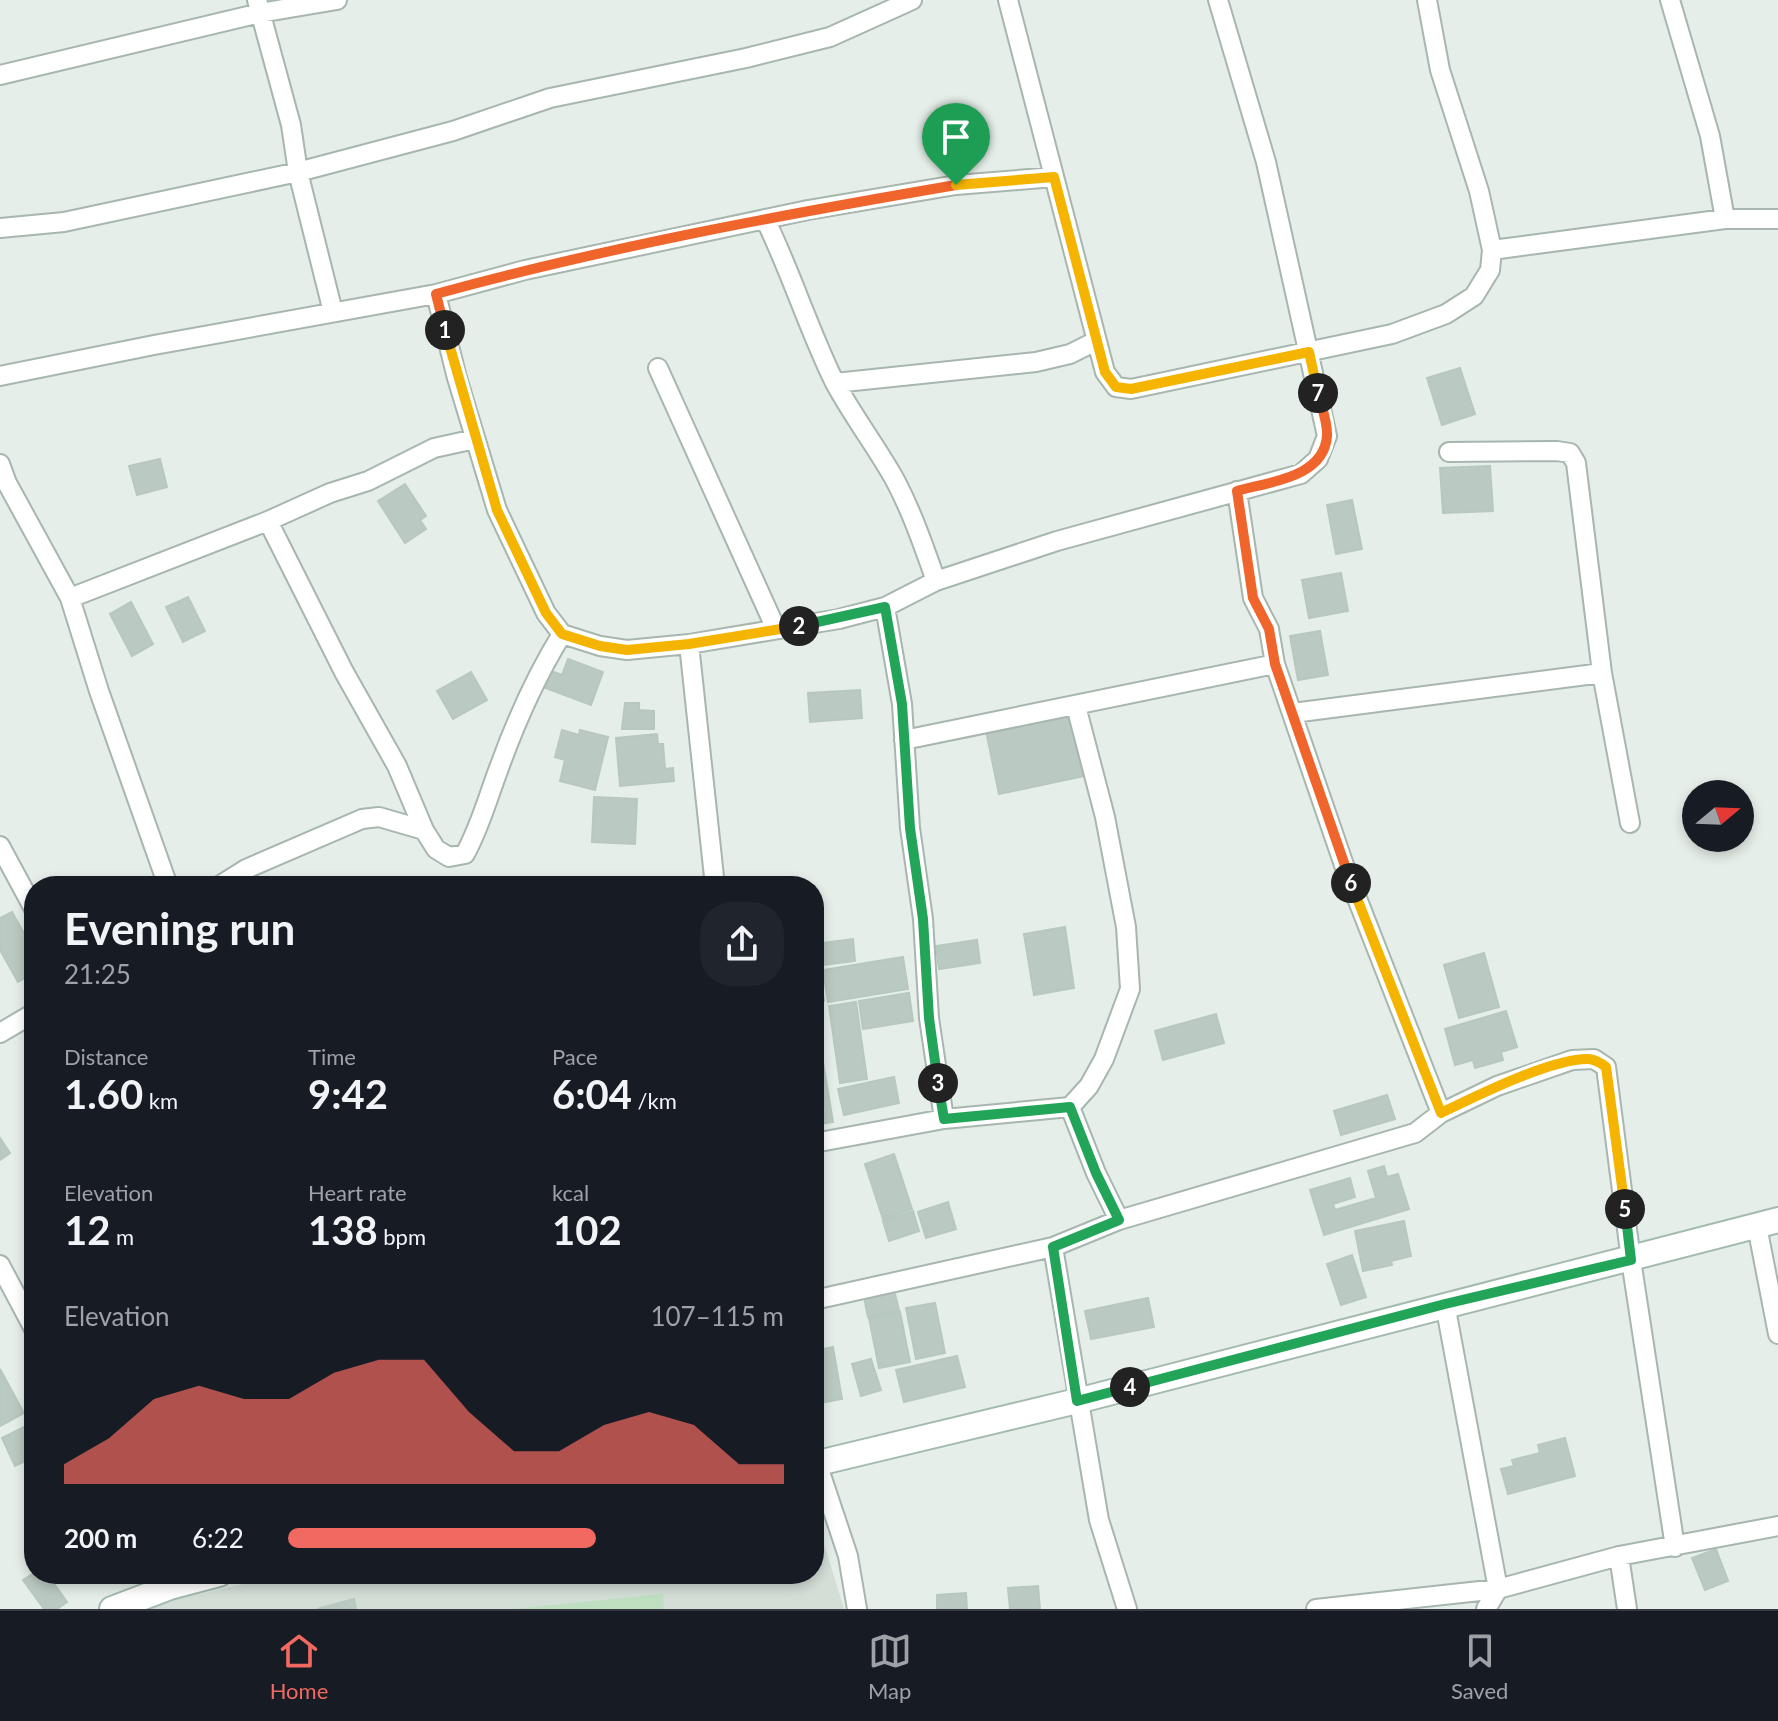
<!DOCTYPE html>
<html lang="en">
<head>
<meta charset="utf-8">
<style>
  body { margin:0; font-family:Lato,sans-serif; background:#20242c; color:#f1f3f6; height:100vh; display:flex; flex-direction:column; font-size:30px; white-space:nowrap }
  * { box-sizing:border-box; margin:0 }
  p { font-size:26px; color:#9ea1a6 }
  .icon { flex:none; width:44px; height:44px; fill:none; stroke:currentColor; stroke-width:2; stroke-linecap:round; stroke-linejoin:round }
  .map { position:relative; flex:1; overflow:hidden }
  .sheet { position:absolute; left:24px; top:876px; width:800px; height:708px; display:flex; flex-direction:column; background:#171b24; border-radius:32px; box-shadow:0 4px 12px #0003 }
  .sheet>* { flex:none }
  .needle { width:52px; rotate:71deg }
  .buttons { position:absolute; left:1682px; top:780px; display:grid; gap:16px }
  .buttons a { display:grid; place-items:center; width:72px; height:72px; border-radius:50%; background:#171b24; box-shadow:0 4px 12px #0003; font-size:40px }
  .pin { position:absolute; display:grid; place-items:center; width:68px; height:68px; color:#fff; margin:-82px -34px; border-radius:50% 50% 50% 0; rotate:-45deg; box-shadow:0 0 8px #0007 }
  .pin .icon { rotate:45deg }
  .km { position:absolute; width:40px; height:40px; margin:-20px; border-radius:50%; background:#222; color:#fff; font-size:22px; line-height:40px; text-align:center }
  .round { display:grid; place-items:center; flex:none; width:84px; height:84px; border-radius:32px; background:#20242c }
  .headline { display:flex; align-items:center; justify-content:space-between; height:136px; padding:0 40px }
  h1 { font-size:44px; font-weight:700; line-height:60px }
  .stats { display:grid; grid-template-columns:repeat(3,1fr); gap:12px; height:136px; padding:8px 40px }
  .stats div { display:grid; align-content:center }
  .stats b { font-size:40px; font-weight:700 }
  .stats small { font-size:22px; font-weight:400 }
  .stats p { font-size:22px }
  .chart { height:224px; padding:16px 40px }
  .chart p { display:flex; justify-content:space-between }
  .chart svg { width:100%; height:144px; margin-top:8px; fill:#f16961; opacity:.7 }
  ul { padding:0 40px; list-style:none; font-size:26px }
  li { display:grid; grid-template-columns:128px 96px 1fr; align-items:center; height:60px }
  li i { height:20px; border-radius:10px; background:#f16961 }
  .tabs { display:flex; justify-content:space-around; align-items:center; height:112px; border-top:2px solid #363941; background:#171b24; font-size:22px; color:#9ea1a6 }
  .tabs a { display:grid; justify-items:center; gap:4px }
  .tabs .on { color:#f16961 }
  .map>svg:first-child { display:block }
  .built { fill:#d3ded7 }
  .green { fill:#bfdfc1 }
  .building { fill:#bac9c1; stroke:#b7c8be; stroke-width:2 }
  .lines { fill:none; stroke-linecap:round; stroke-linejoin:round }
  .street-casing { stroke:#a7b6ae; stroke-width:22 }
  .secondary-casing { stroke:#a3baae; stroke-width:28 }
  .street { stroke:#fff; stroke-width:18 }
  .secondary { stroke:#fff; stroke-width:24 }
  .split-1-casing { stroke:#fff; stroke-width:16 }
  .split-2-casing { stroke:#fff; stroke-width:16 }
  .split-3-casing { stroke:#fff; stroke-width:16 }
  .split-4-casing { stroke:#fff; stroke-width:16 }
  .split-5-casing { stroke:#fff; stroke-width:16 }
  .split-6-casing { stroke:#fff; stroke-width:16 }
  .split-7-casing { stroke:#fff; stroke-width:16 }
  .split-8-casing { stroke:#fff; stroke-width:16 }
  .split-1 { stroke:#f0652b; stroke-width:10 }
  .split-2 { stroke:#f5b400; stroke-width:10 }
  .split-3 { stroke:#22a559; stroke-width:10 }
  .split-4 { stroke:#22a559; stroke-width:10 }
  .split-5 { stroke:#22a559; stroke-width:10 }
  .split-6 { stroke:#f5b400; stroke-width:10 }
  .split-7 { stroke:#f0652b; stroke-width:10 }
  .split-8 { stroke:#f5b400; stroke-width:10 }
</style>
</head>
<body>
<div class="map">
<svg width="1778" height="1609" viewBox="0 0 1778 1609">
  <rect width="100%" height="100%" fill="#e5eee8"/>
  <path class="built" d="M814,1511L844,1609H151V1605L286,1574H814Z"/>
  <path class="green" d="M663,1594L664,1609H512Z"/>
  <path class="building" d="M1460,368L1475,414L1442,425L1427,378Z
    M160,459L167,487L137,495L129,466Z
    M1490,466L1493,511L1443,513L1440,468Z
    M405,484L426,516L420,520L426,529L405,543L378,501Z
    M1352,500L1362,549L1336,554L1327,505Z
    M1341,573L1348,611L1309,618L1302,580Z
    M188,597L205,631L183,642L166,607Z
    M131,602L153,644L132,656L110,614Z
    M1320,631L1328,675L1298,680L1290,636Z
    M568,659L603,672L591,705L540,686L546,669L562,675Z
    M471,672L487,700L453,719L437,691Z
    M860,690L862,718L810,722L808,693Z
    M625,703H639V710L654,711V729H622Z
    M1076,713L1089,775L999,794L986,731Z
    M562,730L579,735L580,730L608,737L595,790L560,781L565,760L555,757Z
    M657,734L658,744H663L665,769L673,768L674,781L620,786L616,738Z
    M594,797L637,799L635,844L592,842Z
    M12,912L34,951V973L18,982L0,950V918Z
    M1065,927L1074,988L1034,995L1024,934Z
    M853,939L855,961L824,965L821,943Z
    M977,940L980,963L939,969L936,946Z
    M816,946L824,1001L814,1003V947Z
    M1484,953L1499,1007L1459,1018L1444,965Z
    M903,957L908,989L828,1002L823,970Z
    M909,993L913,1021L863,1029L859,1001Z
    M856,1002L867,1079L840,1083L829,1006Z
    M814,1008L833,1122L814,1125Z
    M1506,1011L1517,1047L1501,1052L1503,1060L1475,1068L1473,1060L1455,1065L1445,1029Z
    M1216,1014L1224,1043L1163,1060L1155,1031Z
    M894,1077L899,1103L844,1115L838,1089Z
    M1387,1095L1395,1119L1341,1135L1334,1111Z
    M0,1138L10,1153L0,1160Z
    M894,1154L912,1209L883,1219L865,1164Z
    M1384,1166L1387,1177L1398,1174L1409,1209L1324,1235L1310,1190L1350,1178L1355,1197L1333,1204L1335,1210L1376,1198L1368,1171Z
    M948,1202L956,1229L926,1238L918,1212Z
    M913,1211L919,1231L889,1241L883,1221Z
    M1404,1221L1411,1256L1391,1261L1392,1265L1363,1271L1355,1231Z
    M1352,1255L1366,1297L1341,1305L1327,1264Z
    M894,1290L899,1310L868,1317L864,1297Z
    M1148,1298L1154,1327L1091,1339L1085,1311Z
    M935,1303L945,1353L916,1359L906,1308Z
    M900,1312L910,1362L879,1368L869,1318Z
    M833,1347L842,1399L814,1404V1351Z
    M957,1356L965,1387L904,1402L896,1370Z
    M871,1359L881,1390L861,1396L852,1364Z
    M0,1369L24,1413L0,1426Z
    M32,1423L34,1457L15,1466L2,1438Z
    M1565,1438L1575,1476L1508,1494L1501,1469L1514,1466L1512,1460L1540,1453L1538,1445Z
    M1716,1549L1728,1581L1705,1590L1692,1558Z
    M34,1573L47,1574L67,1602L57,1609H44L23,1580Z
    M1038,1586L1040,1609H1010L1008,1588Z
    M966,1593L967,1609H937V1595Z
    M354,1599L356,1609H317Z"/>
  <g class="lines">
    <defs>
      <path id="street" d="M257,0L291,125L298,172L333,312
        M1008,0L1105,372L1116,387L1131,389L1392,334L1446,314L1474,296L1490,270L1492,250L1479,191L1440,70L1427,0
        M1670,0L1710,136L1725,219
        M0,75L260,13L337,0
        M765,219C791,272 808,328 834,381C852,415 876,446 895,480C912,512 924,547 936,581
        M0,228L64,222L298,172L453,131L550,98L746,58L830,37L912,0
        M1492,250L1725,219H1778
        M436,294L457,378L497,510L546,613L562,634L600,646L627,650L689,644L839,619L885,607L936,581L1057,541L1301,474L1318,459L1327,436L1266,162L1218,0
        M658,368L776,629
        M0,376L154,345L436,294L525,270L808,210L956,185L1054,177
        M835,383L1036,362L1070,354L1096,341
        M1449,452L1557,451L1570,453L1576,463L1602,673L1630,823
        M0,464L7,483L70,598L99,691L168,886
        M1237,491L1253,598L1269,629L1275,664L1344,865L1441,1113
        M268,521L344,672L397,766L424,830L436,849L449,857L465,854C480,827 488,797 499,768C516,721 536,676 562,634
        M70,598L268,521L330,493L368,481L434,448L475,439
        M885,607L902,704L910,828L923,919L929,1018L944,1119
        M689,644L715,886
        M1293,713L1602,673
        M904,740L1275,664
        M0,846L34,909
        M219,886L246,869L362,819L379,817L424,830
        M0,1033L34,1013
        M1070,1107L1089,1086L1104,1059L1130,989L1126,927L1105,817L1076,706
        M814,1143L944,1119L1070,1107L1096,1173L1119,1220
        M1757,1226L1778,1334
        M1053,1247L1099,1520L1127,1609
        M0,1265L34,1329
        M814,1300L1053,1247L1119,1220L1415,1133L1441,1113L1497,1086L1572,1060L1594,1059L1606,1067L1631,1260L1675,1547
        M1445,1304L1498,1589L1486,1609
        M814,1454L848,1556L857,1609
        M1619,1556L1627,1609
        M1316,1609L1498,1589L1619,1556L1778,1526"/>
      <path id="secondary" d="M814,1464L1077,1401L1778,1220
        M112,1609L170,1587L219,1574"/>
    </defs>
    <use href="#street" class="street-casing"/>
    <use href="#secondary" class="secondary-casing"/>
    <use href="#street" class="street"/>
    <use href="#secondary" class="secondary"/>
  </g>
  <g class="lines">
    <defs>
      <path id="split-1" d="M445,330L436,294C607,247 781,215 956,185"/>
      <path id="split-2" d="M445,330L497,510L546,613L562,634L600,646L627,650L689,644L799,626"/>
      <path id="split-3" d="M799,626L885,607L902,704L910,828L923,919L929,1018L938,1083"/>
      <path id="split-4" d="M938,1083L944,1119L1070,1107L1096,1173L1119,1220L1053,1247L1077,1401L1130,1387"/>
      <path id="split-5" d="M1130,1387L1445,1304L1631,1260L1625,1209"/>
      <path id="split-6" d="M1351,883L1441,1113C1476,1096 1552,1058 1589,1059C1596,1060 1601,1063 1606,1067L1625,1209"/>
      <path id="split-7" d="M1318,393C1321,405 1328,423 1327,436C1324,478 1268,482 1237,491L1253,598L1269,629L1275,664L1351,883"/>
      <path id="split-8" d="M956,185L1054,177L1105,372L1116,387L1131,389L1309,352L1318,393"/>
    </defs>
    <use href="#split-1" class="split-1-casing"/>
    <use href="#split-2" class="split-2-casing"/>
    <use href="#split-3" class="split-3-casing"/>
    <use href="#split-4" class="split-4-casing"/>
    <use href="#split-5" class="split-5-casing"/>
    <use href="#split-6" class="split-6-casing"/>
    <use href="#split-7" class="split-7-casing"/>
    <use href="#split-8" class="split-8-casing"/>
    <use href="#split-1" class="split-1"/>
    <use href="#split-2" class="split-2"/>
    <use href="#split-3" class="split-3"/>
    <use href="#split-4" class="split-4"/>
    <use href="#split-5" class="split-5"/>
    <use href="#split-6" class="split-6"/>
    <use href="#split-7" class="split-7"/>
    <use href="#split-8" class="split-8"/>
  </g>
</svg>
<div class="buttons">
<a><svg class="needle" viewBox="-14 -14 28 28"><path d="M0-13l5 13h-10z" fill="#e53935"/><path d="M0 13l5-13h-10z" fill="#9ea1a6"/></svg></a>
</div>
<div class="pin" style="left:956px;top:185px;background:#1e9e55"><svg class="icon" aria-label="arrive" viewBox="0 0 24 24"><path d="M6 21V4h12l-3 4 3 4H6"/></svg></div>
<b class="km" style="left:445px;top:330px">1</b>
<b class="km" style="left:799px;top:626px">2</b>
<b class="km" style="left:938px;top:1083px">3</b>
<b class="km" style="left:1130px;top:1387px">4</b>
<b class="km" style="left:1625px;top:1209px">5</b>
<b class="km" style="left:1351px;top:883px">6</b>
<b class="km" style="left:1318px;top:393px">7</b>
<section class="sheet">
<div class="headline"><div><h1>Evening run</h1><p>21:25</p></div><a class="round"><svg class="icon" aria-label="share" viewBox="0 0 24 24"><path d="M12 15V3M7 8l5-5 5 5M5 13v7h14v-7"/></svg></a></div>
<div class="stats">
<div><p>Distance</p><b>1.60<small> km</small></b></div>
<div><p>Time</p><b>9:42</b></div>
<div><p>Pace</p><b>6:04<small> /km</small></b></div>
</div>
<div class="stats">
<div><p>Elevation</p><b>12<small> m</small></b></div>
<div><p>Heart rate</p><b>138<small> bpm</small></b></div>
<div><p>kcal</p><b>102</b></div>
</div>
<div class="chart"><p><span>Elevation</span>107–115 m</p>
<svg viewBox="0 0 160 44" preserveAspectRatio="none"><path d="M0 44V38L10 30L20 18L30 14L40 18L50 18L60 10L70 6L80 6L90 22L100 34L110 34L120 26L130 22L140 26L150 38L160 38V44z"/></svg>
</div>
<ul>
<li><b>200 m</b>6:22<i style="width:62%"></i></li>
</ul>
</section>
</div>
<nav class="tabs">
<a class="on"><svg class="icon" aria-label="home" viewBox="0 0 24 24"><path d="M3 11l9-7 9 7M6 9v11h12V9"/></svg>Home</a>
<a><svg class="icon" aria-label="map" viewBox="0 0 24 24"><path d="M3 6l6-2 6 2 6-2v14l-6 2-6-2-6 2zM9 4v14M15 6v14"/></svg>Map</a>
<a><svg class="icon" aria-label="saved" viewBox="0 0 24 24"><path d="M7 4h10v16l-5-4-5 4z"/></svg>Saved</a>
</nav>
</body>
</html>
